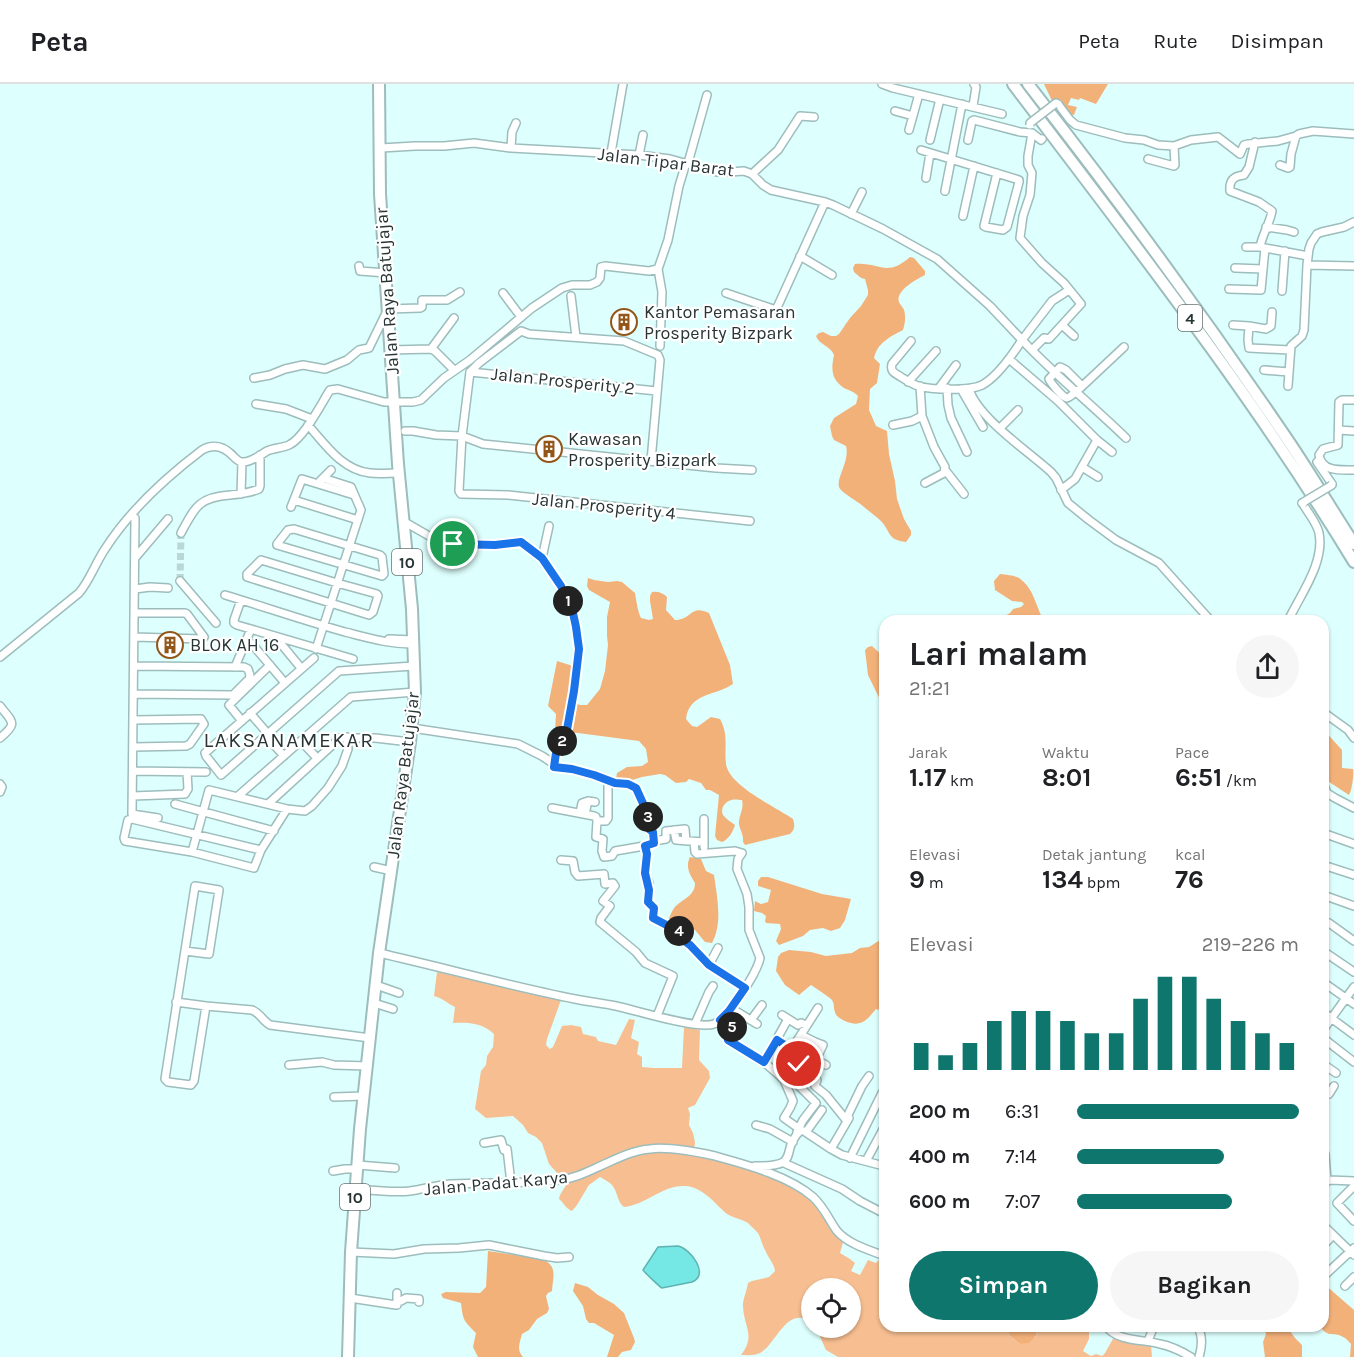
<!DOCTYPE html>
<html lang="id">
<head>
<meta charset="utf-8">
<style>
  body { margin:0; font-family:Karla,sans-serif; background:#f6f6f6; color:#202124; height:100vh; display:flex; flex-direction:column; font-size:22px; white-space:nowrap }
  * { box-sizing:border-box; margin:0 }
  p { font-size:20px; color:#757577 }
  .icon { flex:none; width:33px; height:33px; fill:none; stroke:currentColor; stroke-width:2; stroke-linecap:round; stroke-linejoin:round }
  .map { position:relative; flex:1; overflow:hidden }
  .side { position:absolute; left:879px; top:531px; width:450px; height:717px; display:flex; flex-direction:column; background:#fff; border-radius:18px; box-shadow:0 2px 4px #0004 }
  .side>* { flex:none }
  .controls { position:absolute; left:801px; top:1194px; display:grid; gap:12px }
  .controls a { display:grid; place-items:center; width:60px; height:60px; border-radius:50%; background:#fff; box-shadow:0 2px 4px #0004; font-size:30px }
  .pin { position:absolute; display:grid; place-items:center; width:51px; height:51px; color:#fff; margin:-26px; border:3px solid #fff; border-radius:50%; box-shadow:0 2px 6px #0007 }
  .km { position:absolute; width:30px; height:30px; margin:-15px; border-radius:50%; background:#222; color:#fff; font-size:16px; line-height:30px; text-align:center }
  .round { display:grid; place-items:center; flex:none; width:63px; height:63px; border-radius:32px; background:#f6f6f6 }
  .overview { display:flex; align-items:center; justify-content:space-between; height:102px; padding:0 30px }
  h1 { font-size:33px; font-weight:700; line-height:45px }
  .figures { display:grid; grid-template-columns:repeat(3,1fr); gap:9px; height:102px; padding:6px 30px }
  .figures div { display:grid; align-content:center }
  .figures b { font-size:26px; font-weight:700 }
  .figures small { font-size:16px; font-weight:400 }
  .figures p { font-size:16px }
  .chart { height:168px; padding:12px 30px }
  .chart p { display:flex; justify-content:space-between }
  .chart svg { width:100%; height:108px; margin-top:6px; stroke:#0f766e; stroke-width:6 }
  .cta { display:flex; gap:12px; margin-top:auto; padding:12px 30px }
  .cta a { flex:1; height:69px; border-radius:36px; background:#0f766e; color:#fff; font-size:24px; font-weight:700; line-height:69px; text-align:center }
  .cta a+a { background:#f6f6f6; color:#202124 }
  ul { padding:0 30px; list-style:none; font-size:20px }
  li { display:grid; grid-template-columns:96px 72px 1fr; align-items:center; height:45px }
  li i { height:15px; border-radius:8px; background:#0f766e }
  header { display:flex; align-items:center; gap:36px; box-sizing:border-box; height:84px; padding:0 30px; background:#fff; border-bottom:2px solid #e0e0e0 }
  header strong { font-size:28px }
  nav { display:flex; gap:33px; margin-inline-start:auto; font-size:21px }
  .map>svg:first-child { display:block }
  .green { fill:#f7bf91 }
  .forest { fill:#f3b17a }
  .water { fill:#75e8e5; stroke:#5eb2b0; stroke-width:1.5 }
  .lines { fill:none; stroke-linecap:round; stroke-linejoin:round }
  .minor-tunnel { stroke:#b9d7d5; stroke-width:7; stroke-dasharray:7 3.5; stroke-linecap:butt }
  .minor-casing { stroke:#9dbdbc; stroke-width:10 }
  .highway-casing { stroke:#9dbdbc; stroke-width:14 }
  .minor { stroke:#fff; stroke-width:7 }
  .highway { stroke:#fff; stroke-width:10 }
  .minor-bridge-casing { stroke:#9dbdbc; stroke-width:10; stroke-linecap:butt }
  .minor-bridge { stroke:#fff; stroke-width:7 }
  .route-casing { stroke:#fff; stroke-width:12 }
  .route { stroke:#1a73e8; stroke-width:8 }
  .labels { text-anchor:middle; stroke-width:4.5; stroke-linejoin:round; paint-order:stroke }
  .shield { fill:#fff; stroke:#687272; stroke-width:1.5 }
  .shield-label { font-size:16px; font-weight:bold; fill:#283535 }
  .street-label { font-size:18px; fill:#283535; stroke:#fff }
  .poi-label { font-size:18px; fill:#283535; stroke:#fff; text-anchor:start }
  .quarter-label { font-size:21px; letter-spacing:1.5px; fill:#283535; stroke:#fff }
</style>
</head>
<body>
<header>
<strong>Peta</strong>
<nav><a>Peta</a><a>Rute</a><a>Disimpan</a></nav>
</header>
<div class="map">
<svg width="1354" height="1273" viewBox="0 0 1354 1273">
  <rect width="100%" height="100%" fill="#ddfffd"/>
  <path class="green" d="M437,888L561,916L547,955L546,961L550,965L553,963L562,942L571,941L581,943L583,950L596,953L598,957L616,961L629,935L635,936L631,954L639,958L637,970L642,973V983L654,984H682L684,943L700,946L699,976L709,987L710,994L695,1021L688,1024L690,1030L689,1041L693,1049L695,1058L694,1071L736,1081L774,1093L813,1115L844,1155L840,1169L850,1175L855,1179L851,1187L860,1191L868,1176L876,1179L879,1176L885,1178V1242H1007L1009,1251L1020,1260L1036,1253L1038,1242H1089V1255L1083,1267L1091,1272L1096,1270L1102,1272L1105,1269L1114,1253L1151,1261L1152,1273H838L826,1266L816,1244H850V1204H812L811,1237C785,1223 777,1260 760,1269C755,1272 747,1271 741,1271C756,1252 744,1243 743,1223C742,1218 747,1206 748,1199L752,1197L769,1193L775,1187C774,1179 768,1174 765,1166C762,1161 761,1154 758,1149C755,1146 751,1142 748,1139C742,1135 733,1134 727,1130C714,1119 703,1103 685,1102C662,1101 646,1121 624,1123C617,1118 618,1108 612,1101C609,1098 604,1095 600,1093L589,1101L577,1121L572,1127C566,1125 564,1119 559,1115C560,1109 564,1105 567,1100L549,1080L542,1059L536,1053L528,1049L523,1041L513,1032L486,1034L475,1025L481,987L486,981L487,972L493,963L494,950C483,939 468,938 453,939L455,923C447,919 442,914 434,912Z"/>
  <path class="forest" d="M1044,0H1108L1096,20L1080,14L1079,16L1071,14L1068,21L1077,23L1074,31L1068,30L1053,19Z
    M910,173L914,174L925,187V191C917,195 895,207 899,218C900,221 903,223 904,226C906,232 905,240 903,246C890,253 878,258 874,274L880,280L877,299L870,305L869,326L876,342L887,347L889,370L895,397L897,415L904,435L911,447V451L906,458C888,456 891,449 882,438C877,433 870,428 864,423C859,418 840,408 839,403C836,394 850,377 846,362L834,356L832,352L830,342L834,334L856,320L858,312C853,307 850,307 844,304C831,295 831,285 834,271C831,262 819,261 816,252L819,249L823,248L831,252H836L839,250L850,234L861,222L868,211V206L865,195L861,194L854,188L853,184L855,180C880,178 886,194 910,173Z
    M1000,490C1006,491 1014,491 1019,494C1034,504 1036,523 1044,537H981V533H1003L1010,529L1013,525L1021,523L1024,520L1022,518L1012,517L995,506L994,497Z
    M588,494L594,496L608,498L617,497L622,498L635,509C636,515 638,529 641,534L649,536L653,535L650,517V512L652,508C658,507 663,509 667,513L666,526L675,536C692,536 690,520 709,529L730,581L733,600C715,612 689,609 686,635L692,642L697,643L711,633L720,635C729,652 724,662 726,680C729,702 776,723 793,735C795,741 795,746 790,750L745,761L743,758C744,749 738,744 739,737C740,729 744,724 742,716C740,716 733,715 732,716C725,717 720,725 723,731C726,735 731,738 735,741C733,748 728,756 722,758L717,756L715,752L719,711L710,706H706L701,699L689,695L686,698L676,699L665,691L660,690L642,693L629,697L616,695L617,689L627,683L642,682L648,678L646,665L639,657L555,646L556,630L548,622L557,577L573,582L568,616L580,621H587L600,605L605,587L608,561L607,552V533L610,518L589,506L587,502Z
    M872,562L885,574V626L868,591L865,566L868,563Z
    M1323,645L1342,666V684L1353,685C1354,691 1352,706 1349,711L1323,694Z
    M690,773L701,775L706,787L714,791C717,813 723,839 712,859L705,858L695,846L671,838L669,834C671,830 673,824 677,821C685,814 695,811 695,799C690,791 685,783 690,773Z
    M761,793H768L822,810L851,815L845,836L840,844L831,847L823,844L810,846L803,852L779,861L776,857L781,845L780,840L766,839L765,837L766,832L762,829L754,827L755,817L761,820L768,818L771,806L758,802V797Z
    M885,853V928L876,925C867,936 861,944 845,937C841,935 836,933 835,928C833,923 835,919 831,915C825,910 818,906 811,901L799,911L785,901L776,887L778,873L781,869L789,866L811,868L826,872L852,869L860,864L869,863Z
    M488,1167L542,1175C558,1182 553,1192 552,1207L548,1209L546,1212L549,1225L547,1229L537,1235L529,1246L522,1250C520,1258 516,1266 523,1273H478L473,1263L476,1249C463,1236 463,1236 461,1219L443,1214L441,1210L446,1208L480,1209L486,1203Z
    M575,1199L588,1203L598,1211L614,1220L624,1229L634,1254L635,1258L631,1266L622,1268L618,1273H607L614,1251L594,1239H589L586,1235L583,1222L573,1207Z
    M1323,1199L1354,1226V1273H1350L1351,1260C1348,1257 1346,1254 1343,1253C1333,1247 1328,1255 1320,1242H1323Z
    M1007,1242H1038L1036,1252L1029,1259L1020,1260L1009,1251Z
    M1264,1242H1289C1290,1250 1297,1256 1302,1261V1273H1265L1263,1258L1266,1250Z"/>
  <path class="water" d="M678,1162C691,1165 710,1191 692,1198L662,1204C660,1203 644,1188 643,1186L658,1163Z"/>
  <g class="lines">
    <path class="minor-tunnel" d="M180,497L181,449"/>
    <defs>
      <path id="minor" d="M882,0L893,4L1002,30
        M1058,20L1070,36L1076,41L1125,54L1144,56L1158,61L1174,62L1191,56L1218,53L1240,70L1244,61L1248,60L1278,57L1296,52L1299,50L1313,47L1354,50
        M973,22L976,3L974,0
        M895,27L913,32
        M909,46L919,10
        M930,56L940,15
        M968,56L972,37L974,36L1020,48L1032,49
        M1255,58L1249,83L1244,91C1234,92 1229,96 1230,107L1259,118L1272,127C1270,139 1262,151 1260,163L1308,172
        M381,64L415,62H444L474,59L511,64L639,71L670,75L717,88H729L744,87L752,90L763,101L771,106L825,118L833,121L883,145L937,175L990,222L1022,256C1013,270 997,293 982,301C970,307 931,306 918,302C912,300 906,296 901,293C895,289 890,288 892,280L911,257
        M511,64L512,48L516,39
        M921,66L1019,96V98L1007,143L1003,146L986,143L984,142L997,89
        M611,69L623,0
        M639,71L643,51
        M1148,75L1174,82L1175,81L1174,62
        M688,79L707,11
        M1280,81L1288,84L1290,83L1291,70L1296,52
        M752,90L778,66L800,32L814,33
        M926,94L930,69
        M945,107L962,20
        M851,130L862,108
        M963,132L974,82
        M1266,143L1287,146L1294,148
        M1246,163H1260
        M800,172L832,191
        M1307,181L1354,182
        M359,182L360,187L386,189
        M1235,184L1263,185
        M658,185L662,208L660,262
        M1229,205L1261,206L1265,164
        M1069,206L1052,217L1022,256C1055,291 1092,321 1126,354
        M1282,207L1285,167
        M503,209L521,233
        M726,209L776,226L825,118
        M571,212L576,253
        M1272,228L1271,242L1266,245L1249,242L1248,256L1249,264L1290,266
        M1062,241L1074,252
        M1233,241L1249,242
        M431,265L454,234
        M391,266L431,265L435,267L454,286
        M1032,266L1044,254L1049,255L1081,220L1064,199L1042,179L1020,154L1023,132L1030,111L1032,89L1028,81V72L1032,49L1041,56L1042,55
        M1009,275L1058,317L1097,356L1112,368
        M1264,286L1289,288
        M470,288L462,352L459,407L461,410L508,411L750,437
        M470,288L479,279L521,247L529,250L624,257L658,271L660,276L651,377
        M470,288L657,307
        M254,294L270,291L285,285L303,281L325,285L347,276L359,266L369,264L388,225L420,224L422,223V216H447L460,208
        M908,298L936,267
        M1082,302L1066,286L1060,283L1049,295C1051,299 1062,313 1067,314C1069,314 1074,309 1076,308L1124,263
        M1288,302L1291,262L1302,252L1304,246L1307,181L1309,165L1311,159L1317,150L1322,148L1344,143L1354,138
        M939,304L956,281
        M947,304L948,321L951,334L967,368
        M961,305L983,343
        M969,305C978,334 1028,367 1051,388L1056,394L1068,419L1089,436L1116,456L1159,479L1211,537
        M1354,316H1342L1339,318L1338,361L1323,365L1319,371C1322,388 1340,386 1354,386
        M256,320L286,325L312,335
        M922,332L934,363L945,383L944,389L925,399
        M308,341C325,360 342,386 370,389C379,390 389,389 398,389
        M893,341L912,337L922,332L920,302
        M1000,344L1018,326
        M1339,346L1354,347
        M405,347H413L436,351L462,352L483,360L716,384L752,386
        M1318,377L1317,378L1332,400
        M1082,383L1098,393
        M946,387L964,410
        M320,397L331,386
        M1061,406L1075,395L1097,356
        M241,410L242,378
        M294,416L358,436
        M291,423L302,395L354,411
        M135,434L132,730L158,734
        M403,437L436,456L445,459L495,461L521,458L542,474L561,502L573,529L576,543L579,565L574,607L566,650L556,669L554,683L571,685L608,696V734L606,737H597L596,733L594,732L552,724
        M294,445L380,471L382,473L384,490L382,492L277,461V460L288,446Z
        M181,449C195,423 199,413 230,411C240,410 250,409 259,405L260,402V371
        M135,474L168,435
        M542,474L549,442
        M261,476L337,499L377,510L378,512L373,528L369,531L247,493V490Z
        M180,497L216,539
        M135,505L150,503L168,504
        M225,511C265,523 305,537 345,548C369,554 388,560 413,560
        M241,516L234,536V539L237,541L353,575
        M1288,537C1300,511 1325,479 1319,449C1317,439 1308,429 1303,420
        M134,553L202,555L204,553L187,530L185,529H135
        M389,555L413,556
        M252,560L285,599
        M282,561L301,584
        M316,565L361,426L351,403L323,394
        M0,573L79,509C90,496 95,480 105,465C130,426 165,394 202,366C214,359 225,363 234,373C236,375 239,378 242,378C249,379 261,371 267,367C274,364 282,364 289,361C304,354 321,320 330,306L338,305L384,318H413L421,316L444,294L470,276L532,224L562,204L572,201H590L597,198L600,194L601,183L605,182L649,187L658,185L668,156L679,102L686,79
        M314,574L205,669L206,672L221,691L339,587L413,582
        M235,583L251,545
        M134,610L233,611L249,595L250,591L248,585L244,583L134,582
        M0,622C13,639 18,639 0,654
        M1323,628L1348,646L1354,654
        M250,629L268,650
        M242,637L229,621L270,581
        M412,644L518,660L542,672L554,680
        M266,652L284,672
        M301,657L317,674
        M133,663L186,662L190,660L204,640L201,635L133,636
        M133,687L206,688
        M1323,699L1327,709L1335,714L1354,724
        M0,700L2,703L0,708
        M133,712L185,710L188,705L187,688
        M238,712L351,613L415,608
        M175,720L274,747
        M268,720L340,654H375L410,658
        M580,729L582,719L588,717
        M585,730L588,717L595,718
        M704,735V763
        M597,737L596,753L603,755L602,767L604,773L612,772L615,767L650,761L654,759L653,749L649,745L648,731L636,704C627,699 617,700 608,696
        M674,746L676,756L703,758
        M1323,749L1354,760
        M654,757L666,755V747L685,745L686,757
        M645,762L647,770L645,789L649,799V806L648,818L654,824L653,834L680,848L683,851L682,855L690,861L709,881L745,904
        M261,766L132,735L128,736L124,754L125,757L192,768L254,784L261,766L287,725
        M192,768L209,706L287,725L305,727L312,722L328,704L342,682L348,665L347,653
        M561,776L573,777L575,788L578,792L604,790L605,800L613,799L615,802L603,817L610,822L601,834L600,838L636,868L645,879L673,892L657,932
        M1323,781L1354,791
        M374,783L392,787
        M1323,811L1354,822
        M1329,839L1354,857
        M185,867L209,870L219,806L195,802L165,995L168,998L191,1001L194,997L206,922
        M1323,867L1354,888
        M379,869C445,884 510,902 575,915C589,918 602,919 616,922C635,926 698,946 714,940C728,934 757,889 760,874L749,846V823L747,810L737,785L738,775L742,769L735,767L697,770L695,768L694,758
        M709,881L718,864
        M1323,898L1354,920
        M376,901L399,909
        M176,918L206,922L252,926C260,929 263,937 270,941L370,954
        M374,919L393,925
        M731,924L757,940
        M818,924L788,971L795,975V977L817,996L815,1002L826,1011L847,1037
        M1323,928L1354,951
        M782,931L798,941L801,939L806,941
        M720,936L733,945L728,956L764,978L780,992L784,996L793,1017L790,1024L784,1034L798,1044
        M751,936L762,921
        M695,940L709,908L713,902
        M1323,946L1354,903
        M801,951L815,958L823,961L816,976L826,981
        M1323,954L1354,978
        M764,978L788,935
        M1323,980L1336,989
        M289,981L322,978L334,981L368,982
        M1323,1006L1329,1010L1334,1002
        M334,1013L364,1012
        M846,1035L862,1002L869,992
        M756,1041L770,1045L793,1058
        M797,1048L803,1036L816,1019L799,1002L801,999L797,996L803,983
        M806,1048L822,1026
        M484,1059L501,1056L504,1066L507,1065L511,1099
        M831,1065L849,1034
        M1325,1070L1327,1097
        M850,1074L882,1009
        M866,1077L885,1042
        M784,1079L842,1105L860,1117L885,1130
        M358,1081L395,1084
        M755,1082C804,1083 778,1067 801,1046L804,1047L831,1065L842,1071L880,1081L885,1079
        M333,1087L345,1085H358
        M1323,1101L1329,1096L1354,1097
        M1354,1102L1337,1119L1354,1137
        M356,1105C374,1106 392,1109 410,1107C424,1105 437,1101 451,1100C487,1098 524,1100 560,1096C577,1094 591,1086 607,1079C620,1073 635,1066 650,1065C666,1062 706,1069 722,1074C751,1082 790,1093 813,1113C824,1123 829,1136 837,1147C848,1160 869,1166 885,1172
        M1323,1141L1354,1171
        M1323,1162L1333,1151
        M351,1168L394,1170L424,1165L459,1164L489,1161L544,1172L557,1174L569,1173
        M1325,1191L1354,1164
        M1345,1202L1354,1193
        M350,1214L396,1221H397V1209
        M397,1217H401L406,1214L419,1215V1218
        M1106,1242C1117,1258 1143,1255 1160,1260C1171,1262 1181,1267 1191,1273
        M1197,1242C1203,1251 1202,1263 1199,1273
        M1148,1257L1154,1242"/>
      <path id="highway" d="M1013,0C1131,156 1252,310 1354,478
        M1028,0C1117,114 1202,230 1283,349C1308,385 1330,423 1354,460
        M348,1273L351,1168L360,1045L379,869L410,658L415,608L412,525L398,380L380,110L379,0"/>
    </defs>
    <use href="#minor" class="minor-casing"/>
    <use href="#highway" class="highway-casing"/>
    <use href="#minor" class="minor"/>
    <use href="#highway" class="highway"/>
    <defs>
      <path id="minor-bridge" d="M1030,41V39L1056,19L1058,20
        M1303,420L1302,419L1332,401V400"/>
    </defs>
    <use href="#minor-bridge" class="minor-bridge-casing"/>
    <use href="#minor-bridge" class="minor-bridge"/>
  </g>
  <g class="lines">
    <defs>
      <path id="route" d="M453,460L495,461L521,458L542,474L561,502L573,529L576,543L579,565L574,607L566,651L556,669L554,683L572,685L594,691L615,699L628,700L636,704L646,726L649,745L653,748L654,759L645,762L647,770L645,789L649,806L648,818L654,824L653,834L680,848L683,851L682,855L690,861L709,881L745,904L729,927L720,936L732,944L728,956L764,978L777,956L791,965L788,971L795,975V977L799,980"/>
    </defs>
    <use href="#route" class="route-casing"/>
    <use href="#route" class="route"/>
  </g>
  <defs>
    <symbol id="building-ring" viewBox="-11 -11 22 22"><circle r="9.5" fill="#fff" stroke="#935619" stroke-width="1.5"/><path d="M-4-6H4V6H1V3H-1V6H-4ZM-2.5-4.3h1.7v1.8h-1.7ZM.8-4.3h1.7v1.8H.8ZM-2.5-1h1.7V.8h-1.7ZM.8-1h1.7V.8H.8Z" fill="#935619"/></symbol>
  </defs>
  <g fill-rule="evenodd">
    <use href="#building-ring" x="609" y="223" width="30" height="30"/>
    <use href="#building-ring" x="534" y="350" width="30" height="30"/>
    <use href="#building-ring" x="155" y="546" width="30" height="30"/>
  </g>
  <g class="labels">
    <g class="shield">
      <rect x="1178" y="221" width="24" height="26" rx="4.5"/>
      <rect x="392" y="465" width="30" height="26" rx="4.5"/>
      <rect x="340" y="1100" width="30" height="26" rx="4.5"/>
    </g>
    <g class="shield-label">
      <text x="1190" y="240">4</text>
      <text x="407" y="484">10</text>
      <text x="355" y="1119">10</text>
    </g>
    <g class="street-label">
      <text transform="translate(666 78) rotate(7)" y="6">Jalan Tipar Barat</text>
      <text transform="translate(387 207) rotate(-94)" y="6">Jalan Raya Batujajar</text>
      <text transform="translate(563 297) rotate(6)" y="6">Jalan Prosperity 2</text>
      <text transform="translate(604 422) rotate(6)" y="6">Jalan Prosperity 4</text>
      <text transform="translate(403 691) rotate(-83)" y="6">Jalan Raya Batujajar</text>
      <text transform="translate(496 1099) rotate(-5)" y="6">Jalan Padat Karya</text>
    </g>
    <g class="poi-label">
      <text x="644" y="234">Kantor Pemasaran<tspan x="644" dy="21">Prosperity Bizpark</tspan></text>
      <text x="568" y="361">Kawasan<tspan x="568" dy="21">Prosperity Bizpark</tspan></text>
      <text x="190" y="567">BLOK AH 16</text>
    </g>
    <g class="quarter-label">
      <text x="289" y="663">LAKSANAMEKAR</text>
    </g>
  </g>
</svg>
<div class="controls">
<a><svg class="icon" aria-label="locate" viewBox="0 0 24 24"><circle cx="12" cy="12" r="6"/><path d="M12 2v4M12 18v4M2 12h4M18 12h4"/></svg></a>
</div>
<div class="pin" style="left:453px;top:460px;background:#1e9e55"><svg class="icon" aria-label="arrive" viewBox="0 0 24 24"><path d="M6 21V4h12l-3 4 3 4H6"/></svg></div>
<div class="pin" style="left:799px;top:980px;background:#d93025"><svg class="icon" aria-label="check" viewBox="0 0 24 24"><path d="M5 12l5 5 9-10"/></svg></div>
<b class="km" style="left:568px;top:517px">1</b>
<b class="km" style="left:562px;top:657px">2</b>
<b class="km" style="left:648px;top:733px">3</b>
<b class="km" style="left:679px;top:847px">4</b>
<b class="km" style="left:732px;top:943px">5</b>
<section class="side">
<div class="overview"><div><h1>Lari malam</h1><p>21:21</p></div><a class="round"><svg class="icon" aria-label="share" viewBox="0 0 24 24"><path d="M12 15V3M7 8l5-5 5 5M5 13v7h14v-7"/></svg></a></div>
<div class="figures">
<div><p>Jarak</p><b>1.17<small> km</small></b></div>
<div><p>Waktu</p><b>8:01</b></div>
<div><p>Pace</p><b>6:51<small> /km</small></b></div>
</div>
<div class="figures">
<div><p>Elevasi</p><b>9<small> m</small></b></div>
<div><p>Detak jantung</p><b>134<small> bpm</small></b></div>
<div><p>kcal</p><b>76</b></div>
</div>
<div class="chart"><p><span>Elevasi</span>219–226 m</p>
<svg viewBox="0 0 160 44" preserveAspectRatio="none"><path d="M5 44V33M15 44V38M25 44V33M35 44V24M45 44V20M55 44V20M65 44V24M75 44V29M85 44V29M95 44V15M105 44V6M115 44V6M125 44V15M135 44V24M145 44V29M155 44V33"/></svg>
</div>
<ul>
<li><b>200 m</b>6:31<i style="width:100%"></i></li>
<li><b>400 m</b>7:14<i style="width:66%"></i></li>
<li><b>600 m</b>7:07<i style="width:70%"></i></li>
</ul>
<div class="cta"><a>Simpan</a><a>Bagikan</a></div>
</section>
</div>
</body>
</html>
